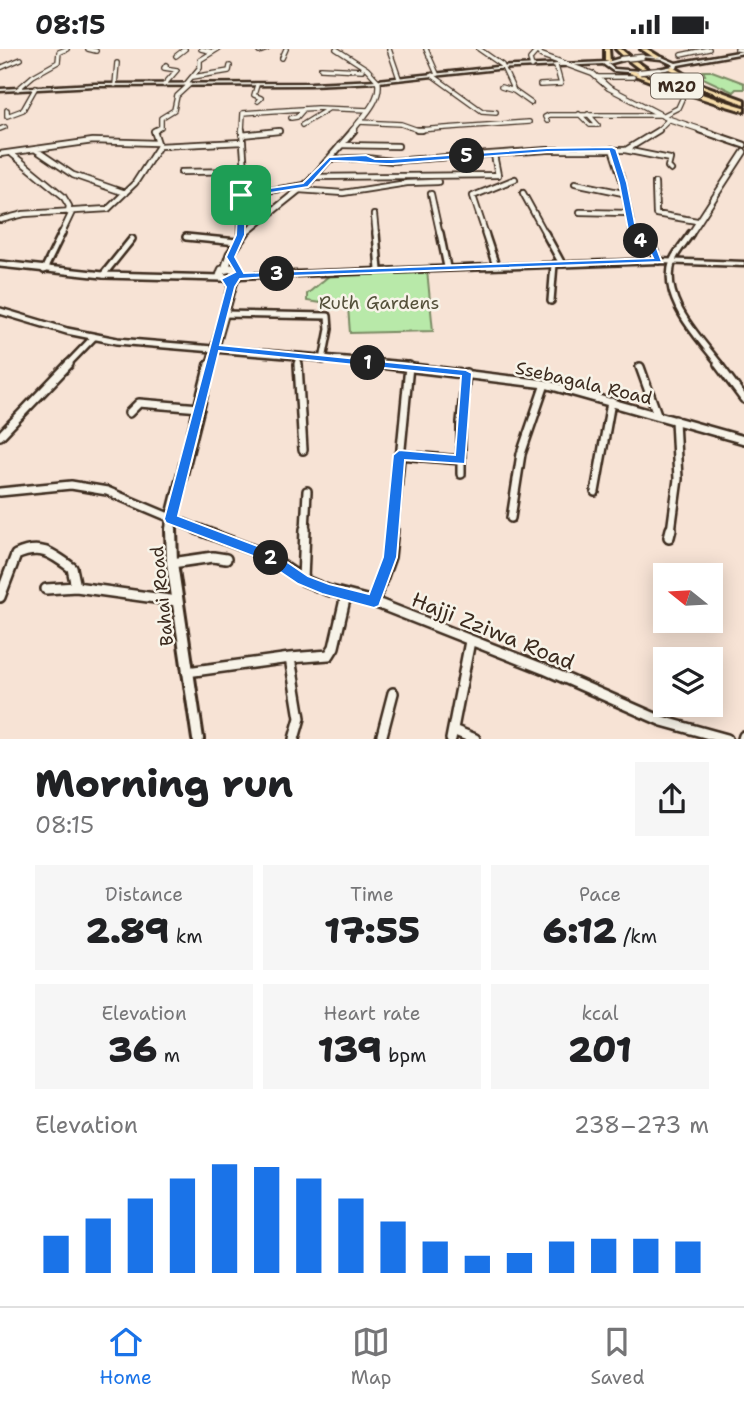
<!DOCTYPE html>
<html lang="en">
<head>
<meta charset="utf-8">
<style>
  body { margin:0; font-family:"Shantell Sans",sans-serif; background:#f6f6f6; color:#202124; height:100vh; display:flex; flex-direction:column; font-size:26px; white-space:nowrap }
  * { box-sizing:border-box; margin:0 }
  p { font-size:23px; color:#757577 }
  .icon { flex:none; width:38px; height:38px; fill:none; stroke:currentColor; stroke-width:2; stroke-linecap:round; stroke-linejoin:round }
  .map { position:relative; height:690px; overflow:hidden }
  .details { display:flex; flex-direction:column; background:#fff; flex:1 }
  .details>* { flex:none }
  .needle { width:46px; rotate:288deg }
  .buttons { position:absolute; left:653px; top:514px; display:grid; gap:14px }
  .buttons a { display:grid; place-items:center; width:70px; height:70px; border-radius:0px; background:#fff; box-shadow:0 4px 18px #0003; font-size:35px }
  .pin { position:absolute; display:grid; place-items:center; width:60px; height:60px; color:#fff; margin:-30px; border-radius:14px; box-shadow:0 4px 10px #0006 }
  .km { position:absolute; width:35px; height:35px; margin:-18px; border-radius:50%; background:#222; color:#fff; font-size:19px; line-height:35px; text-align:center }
  .round { display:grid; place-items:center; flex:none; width:74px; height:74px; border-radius:0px; background:#f6f6f6 }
  .summary { display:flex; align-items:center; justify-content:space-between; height:119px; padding:0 35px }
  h1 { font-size:38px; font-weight:800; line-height:52px }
  .figures { display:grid; grid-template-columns:repeat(3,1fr); gap:10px; height:119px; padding:7px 35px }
  .figures div { display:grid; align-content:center; border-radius:0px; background:#f6f6f6; text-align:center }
  .figures b { font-size:35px; font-weight:800 }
  .figures small { font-size:19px; font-weight:400 }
  .figures p { font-size:19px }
  .chart { height:196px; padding:14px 35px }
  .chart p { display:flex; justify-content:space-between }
  .chart svg { width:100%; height:126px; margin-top:7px; stroke:#1a73e8; stroke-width:6 }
  .status { display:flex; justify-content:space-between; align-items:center; height:49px; padding:0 35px; background:#fff; direction:ltr }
  .status svg { height:19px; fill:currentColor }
  .tabs { display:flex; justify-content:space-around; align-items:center; height:98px; border-top:2px solid #e0e0e0; background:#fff; font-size:19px; color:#757577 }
  .tabs a { display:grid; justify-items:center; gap:4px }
  .tabs .active { color:#1a73e8 }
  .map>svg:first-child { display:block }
  .green { fill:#b8e9a9; stroke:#7a8a64; stroke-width:2 }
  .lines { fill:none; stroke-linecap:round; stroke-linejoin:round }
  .minor-far4-casing { stroke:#3b2a1e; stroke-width:6 }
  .minor-far3-casing { stroke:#3b2a1e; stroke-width:8 }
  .minor-far2-casing { stroke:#3b2a1e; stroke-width:10 }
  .minor-far1-casing { stroke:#3b2a1e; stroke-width:12 }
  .minor-casing { stroke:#3b2a1e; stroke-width:14 }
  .tertiary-far4-casing { stroke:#3b2a1e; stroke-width:7 }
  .tertiary-far3-casing { stroke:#3b2a1e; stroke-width:9 }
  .tertiary-far2-casing { stroke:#3b2a1e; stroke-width:11 }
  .tertiary-far1-casing { stroke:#3b2a1e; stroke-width:14 }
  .tertiary-casing { stroke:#3b2a1e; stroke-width:16 }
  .secondary-casing { stroke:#3b2a1e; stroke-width:5 }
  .motorway-casing { stroke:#3b2a1e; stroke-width:6 }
  .minor-far4 { stroke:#f7f3e8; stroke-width:3.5 }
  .minor-far3 { stroke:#f7f3e8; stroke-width:4.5 }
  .minor-far2 { stroke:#f7f3e8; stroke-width:5 }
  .minor-far1 { stroke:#f7f3e8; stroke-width:7 }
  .minor { stroke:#f7f3e8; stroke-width:9 }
  .tertiary-far4 { stroke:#f7f3e8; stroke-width:4.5 }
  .tertiary-far3 { stroke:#f7f3e8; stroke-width:5 }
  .tertiary-far2 { stroke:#f7f3e8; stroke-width:7 }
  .tertiary-far1 { stroke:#f7f3e8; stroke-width:9 }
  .tertiary { stroke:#f7f3e8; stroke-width:10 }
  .secondary { fill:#f7f3e8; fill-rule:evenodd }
  .motorway { fill:#f8deab; fill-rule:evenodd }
  .secondary-bridge-casing { stroke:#3b2a1e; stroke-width:7; stroke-linecap:butt }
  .secondary-bridge { stroke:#f7f3e8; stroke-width:4.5 }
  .route { fill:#1a73e8; stroke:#fff; stroke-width:2; fill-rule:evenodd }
  .labels { text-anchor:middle; stroke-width:5; stroke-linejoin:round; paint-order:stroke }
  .shield { fill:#f7f3e8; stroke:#73665b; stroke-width:2 }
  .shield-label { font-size:16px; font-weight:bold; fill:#3b2a1e }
  .park-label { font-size:18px; fill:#54503a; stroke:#f7f3e8 }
  .street-label { font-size:18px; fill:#3b2a1e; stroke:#f7f3e8 }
  .near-street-label { font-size:21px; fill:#3b2a1e; stroke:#f7f3e8 }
</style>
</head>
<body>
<div class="status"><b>08:15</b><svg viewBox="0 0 49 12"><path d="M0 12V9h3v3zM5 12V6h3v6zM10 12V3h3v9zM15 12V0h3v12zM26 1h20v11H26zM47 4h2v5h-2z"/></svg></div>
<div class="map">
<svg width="744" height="690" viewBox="0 0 744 690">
  <rect width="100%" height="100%" fill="#f7e3d5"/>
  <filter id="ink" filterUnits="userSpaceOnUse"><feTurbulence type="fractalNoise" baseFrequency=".0143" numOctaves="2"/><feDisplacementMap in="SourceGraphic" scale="14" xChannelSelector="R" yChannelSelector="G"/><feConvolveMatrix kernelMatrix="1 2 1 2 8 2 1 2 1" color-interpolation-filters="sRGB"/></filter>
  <g filter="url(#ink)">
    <path class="green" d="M703,22H712L744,34V40H736L733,43L699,27L705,26Z
      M427,221L433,282L350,284L348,258L307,252V245L330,226Z"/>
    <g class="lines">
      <defs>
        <path id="minor-far4" d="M88,0L96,2
          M201,0L213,3
          M336,0L367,20L378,32
          M389,0L399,29
          M426,0L437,25
          M479,0L502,16L514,42L531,54
          M737,0L744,1
          M259,3L267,0
          M681,6L709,0
          M176,7L185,0
          M282,9L286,0
          M532,18L530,10L537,2
          M0,19L21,10
          M321,19L362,21
          M432,26L482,62L496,63
          M193,28L229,22L230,17
          M596,28H633
          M186,35L200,18V11L218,0
          M115,36L117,14
          M164,36L177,21L164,19L166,16
          M257,36L254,46L261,49L258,52
          M540,36L561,35L556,17
          M501,38L514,42
          M18,40L33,27L58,13L59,3L67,0
          M7,61V67L23,61L36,38
          M579,65L590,76H598L588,65
          M662,67L678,59L682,50
          M291,69L297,68L304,60
          M547,72L545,68L549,66H661
          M359,73L401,75L418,81L529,73
          M302,76L328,60
          M0,80L5,78
          M154,82L161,78V69L174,61L177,47L190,35
          M242,82L243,64L317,59L369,61
          M275,82H279
          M657,82L669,70"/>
        <path id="minor-far3" d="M156,81L154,82L159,97L242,93
          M417,81H422
          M242,86L279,82
          M340,96L398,97
          M612,100L623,134L633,186
          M36,101L73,126L125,144
          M625,101L670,110L668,118L671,121
          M0,105L93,92L157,94
          M12,105L63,147L69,157L68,163
          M329,110L366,109L392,112L547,101H626L659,81
          M181,123L245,122
          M313,128L498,126L494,106
          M575,134L623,144
          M655,134L656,165L697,172
          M299,141L343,144L407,134L438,133
          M523,144L546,186
          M431,145L440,186
          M241,146L305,136
          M580,163L627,164
          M374,166L376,186
          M0,171L24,165L108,160L135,134L159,97
          M61,186L72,163
          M241,186V146L245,122L242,81
          M486,186L473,147L515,130
          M690,186L744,103"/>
        <path id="minor-far2" d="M376,184L379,221
          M440,184L447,218
          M485,184L496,217
          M545,184L562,215
          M633,184L653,199L659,212
          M691,184C686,192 677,202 673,211C659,250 699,288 720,316
          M186,188L237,193
          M0,215L103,226L222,229
          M44,221L62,184
          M103,226L132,190
          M551,252L554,215
          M0,262L67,282L117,292L406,316
          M223,265L328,267L329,280L323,311
          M298,309V316
          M67,316L94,288"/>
        <path id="minor-far1" d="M298,315L303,401
          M380,315L545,335L744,391
          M718,315L744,350
          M640,318L657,365
          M129,364L139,354L200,359
          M0,387L69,315
          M399,406L461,411
          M461,425V373L466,324
          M0,443L71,436L107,442L202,482
          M595,443L611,353
          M511,469L521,405L545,335
          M305,482L307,442
          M393,482L409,317
          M671,482L678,430L675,371"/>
        <path id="minor" d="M197,480L266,506L303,531L327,541L374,553L544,620L662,672L727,690
          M669,488L671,480
          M172,514L213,508L226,510
          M303,531L305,480
          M46,540L76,538L177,552
          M0,548L16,506C40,495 52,504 72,519L76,538
          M374,553L390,508L393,480
          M290,609L329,606L334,598L346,546
          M187,623L290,609L300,669L294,690
          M453,681L475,690
          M381,690L393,644
          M451,690L470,592
          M743,690L744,687"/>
        <path id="tertiary-far4" d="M536,0L541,6L593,25L609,39L669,70L705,82
          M352,82C363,68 382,50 378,32"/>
        <path id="tertiary-far3" d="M700,81L744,96
          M243,186L310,132L354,81"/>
        <path id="tertiary-far2" d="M232,219L239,222L238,227L229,230L220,227L222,221Z
          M225,220L230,205L245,184
          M210,316L235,228"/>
        <path id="tertiary-far1" d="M171,482V470L210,315"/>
        <path id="tertiary" d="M171,480L172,514L198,690"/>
        <path id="secondary" d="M744,2V4L678,16L677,19L660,22L658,20L673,17L674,16L661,10L640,8L642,7L662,8L676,14Z
          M621,9L623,11L608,15L614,20L640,22L642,24L613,22L603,15L497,20L378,33L311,36L95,37L0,42V40L95,35L311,34L378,31L497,18L607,13Z
          M659,210L744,213V217L659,214L238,229L234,227L238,225Z"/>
        <path id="motorway" d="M605,0H609L610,13L605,12Z
          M616,0H621C656,32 699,45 744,58V62C698,49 650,35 616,0Z
          M641,0H647L660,8L655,9Z
          M670,18H674L700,35L744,51V55L696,37L670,20Z
          M629,22H633L658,32L653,33L629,24Z"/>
      </defs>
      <use href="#minor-far4" class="minor-far4-casing"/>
      <use href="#minor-far3" class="minor-far3-casing"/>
      <use href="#minor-far2" class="minor-far2-casing"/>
      <use href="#minor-far1" class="minor-far1-casing"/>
      <use href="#minor" class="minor-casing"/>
      <use href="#tertiary-far4" class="tertiary-far4-casing"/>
      <use href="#tertiary-far3" class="tertiary-far3-casing"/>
      <use href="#tertiary-far2" class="tertiary-far2-casing"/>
      <use href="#tertiary-far1" class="tertiary-far1-casing"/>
      <use href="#tertiary" class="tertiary-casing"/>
      <use href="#secondary" class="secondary-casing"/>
      <use href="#motorway" class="motorway-casing"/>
      <use href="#minor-far4" class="minor-far4"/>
      <use href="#minor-far3" class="minor-far3"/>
      <use href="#minor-far2" class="minor-far2"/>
      <use href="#minor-far1" class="minor-far1"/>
      <use href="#minor" class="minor"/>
      <use href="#tertiary-far4" class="tertiary-far4"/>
      <use href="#tertiary-far3" class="tertiary-far3"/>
      <use href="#tertiary-far2" class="tertiary-far2"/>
      <use href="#tertiary-far1" class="tertiary-far1"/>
      <use href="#tertiary" class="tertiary"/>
      <use href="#secondary" class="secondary"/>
      <use href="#motorway" class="motorway"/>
      <defs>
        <path id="secondary-bridge" d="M621,10L642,8
          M640,23L660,21"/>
      </defs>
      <use href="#secondary-bridge" class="secondary-bridge-casing"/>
      <use href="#secondary-bridge" class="secondary-bridge"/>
    </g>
  </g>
  <path class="route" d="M612,98L616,100L627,134L637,185L656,197L662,213L265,228L240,230L235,238L220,296L466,321L472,324L465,415L405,411L397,508L379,557L374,559L322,545L298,535L261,510L166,474L164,470L226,238L221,230L235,223L226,208L236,186L238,144L303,134L329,108L366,106L375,110H392L547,99ZM609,102L619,134L629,186L649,201L653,209L244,224L235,208L245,186V148L308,138L331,112C352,111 371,115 392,115L547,103ZM219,302L461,327L455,406L399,401L393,406L383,508L369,545L329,535L308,527L271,502L178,467Z"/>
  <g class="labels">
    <rect class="shield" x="651" y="24.5" width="52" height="25" rx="5"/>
    <g class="shield-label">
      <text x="677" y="43">M20</text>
    </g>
    <g class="park-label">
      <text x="379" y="260">Ruth Gardens</text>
    </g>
    <g class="street-label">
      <text transform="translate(584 334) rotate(13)" y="6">Ssebagala Road</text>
      <text transform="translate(162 547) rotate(-96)" y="6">Bahai Road</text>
    </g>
    <g class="near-street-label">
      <text transform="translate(493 582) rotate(22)" y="7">Hajji Zziwa Road</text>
    </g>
  </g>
</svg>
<div class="buttons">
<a><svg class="needle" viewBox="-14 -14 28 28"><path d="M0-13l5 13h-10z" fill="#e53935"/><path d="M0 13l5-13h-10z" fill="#757577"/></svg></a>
<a><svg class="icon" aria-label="layers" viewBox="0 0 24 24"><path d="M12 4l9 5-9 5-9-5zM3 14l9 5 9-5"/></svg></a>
</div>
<div class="pin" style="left:241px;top:146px;background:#1e9e55"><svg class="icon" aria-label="arrive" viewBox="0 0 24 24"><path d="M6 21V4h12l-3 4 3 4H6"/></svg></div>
<b class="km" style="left:368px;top:314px">1</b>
<b class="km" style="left:271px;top:509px">2</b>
<b class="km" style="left:277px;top:225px">3</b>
<b class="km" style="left:641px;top:192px">4</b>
<b class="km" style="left:467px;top:107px">5</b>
</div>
<section class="details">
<div class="summary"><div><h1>Morning run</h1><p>08:15</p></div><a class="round"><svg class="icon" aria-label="share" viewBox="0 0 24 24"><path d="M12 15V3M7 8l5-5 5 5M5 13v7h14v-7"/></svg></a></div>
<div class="figures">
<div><p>Distance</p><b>2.89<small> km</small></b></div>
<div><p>Time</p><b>17:55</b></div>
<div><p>Pace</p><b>6:12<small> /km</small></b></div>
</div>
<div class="figures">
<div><p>Elevation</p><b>36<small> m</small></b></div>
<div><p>Heart rate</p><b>139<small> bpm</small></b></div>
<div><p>kcal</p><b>201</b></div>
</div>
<div class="chart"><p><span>Elevation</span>238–273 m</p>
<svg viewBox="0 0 160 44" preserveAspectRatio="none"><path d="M5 44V31M15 44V25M25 44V18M35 44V11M45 44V6M55 44V7M65 44V11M75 44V18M85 44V26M95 44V33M105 44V38M115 44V37M125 44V33M135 44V32M145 44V32M155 44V33"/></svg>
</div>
</section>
<nav class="tabs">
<a class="active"><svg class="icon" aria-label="home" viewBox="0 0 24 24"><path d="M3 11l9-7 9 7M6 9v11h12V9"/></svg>Home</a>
<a><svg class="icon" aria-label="map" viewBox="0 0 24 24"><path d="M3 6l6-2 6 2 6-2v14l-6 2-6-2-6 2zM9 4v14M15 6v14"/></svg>Map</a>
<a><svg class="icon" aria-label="saved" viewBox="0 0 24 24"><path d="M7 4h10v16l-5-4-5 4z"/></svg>Saved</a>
</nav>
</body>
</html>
